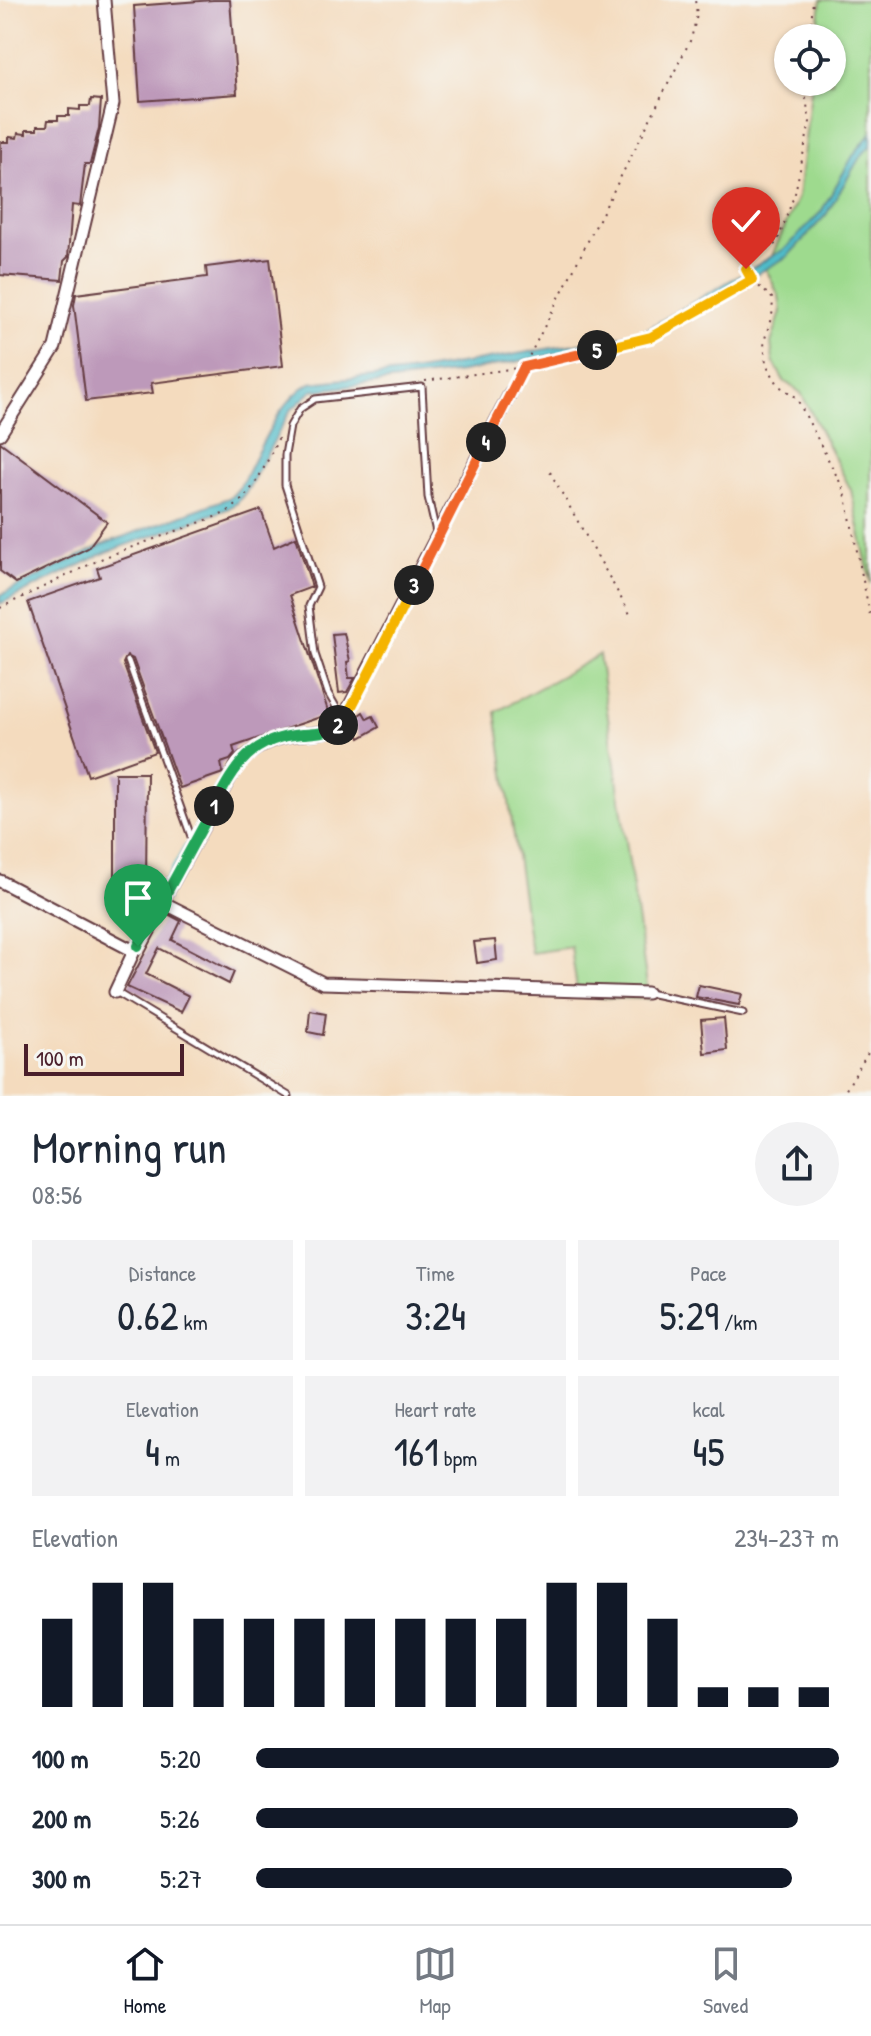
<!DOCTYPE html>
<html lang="en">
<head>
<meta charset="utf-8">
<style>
  body { margin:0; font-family:"Patrick Hand",sans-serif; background:#f2f2f3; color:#1f2937; height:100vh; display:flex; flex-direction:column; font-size:30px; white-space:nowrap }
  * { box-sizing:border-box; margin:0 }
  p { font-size:26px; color:#747a83 }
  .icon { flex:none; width:44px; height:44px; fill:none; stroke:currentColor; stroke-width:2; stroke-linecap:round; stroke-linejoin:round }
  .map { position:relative; height:1096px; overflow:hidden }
  .panel { display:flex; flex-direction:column; background:#fff; flex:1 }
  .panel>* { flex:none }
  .fabs { position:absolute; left:774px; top:24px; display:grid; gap:16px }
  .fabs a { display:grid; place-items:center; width:72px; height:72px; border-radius:50%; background:#fff; box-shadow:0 2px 6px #0004; font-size:40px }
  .scale { position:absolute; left:24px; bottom:20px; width:160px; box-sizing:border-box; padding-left:8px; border:4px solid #4a1f2b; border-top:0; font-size:22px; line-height:28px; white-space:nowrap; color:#4a1f2b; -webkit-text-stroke:6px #f6f6f2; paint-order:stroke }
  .pin { position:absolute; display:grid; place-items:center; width:68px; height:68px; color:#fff; margin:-82px -34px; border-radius:50% 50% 50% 0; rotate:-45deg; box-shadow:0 0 8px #0007 }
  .pin .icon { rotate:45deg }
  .km { position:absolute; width:40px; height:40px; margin:-20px; border-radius:50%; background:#222; color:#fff; font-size:22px; line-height:40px; text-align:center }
  .round { display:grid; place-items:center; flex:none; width:84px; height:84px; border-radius:42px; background:#f2f2f3 }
  .head { display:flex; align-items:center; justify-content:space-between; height:136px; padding:0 32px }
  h1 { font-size:44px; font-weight:600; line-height:60px }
  .metrics { display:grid; grid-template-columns:repeat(3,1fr); gap:12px; height:136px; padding:8px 32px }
  .metrics div { display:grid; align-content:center; border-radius:0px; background:#f2f2f3; text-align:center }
  .metrics b { font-size:40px; font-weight:600 }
  .metrics small { font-size:22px; font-weight:400 }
  .metrics p { font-size:22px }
  .chart { height:224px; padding:16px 32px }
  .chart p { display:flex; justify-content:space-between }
  .chart svg { width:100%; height:144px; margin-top:8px; stroke:#111827; stroke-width:6 }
  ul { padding:0 32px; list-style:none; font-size:26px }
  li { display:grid; grid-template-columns:128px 96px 1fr; align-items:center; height:60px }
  li i { height:20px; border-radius:10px; background:#111827 }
  .tabs { display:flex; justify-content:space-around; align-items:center; height:112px; border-top:2px solid #e0e1e3; background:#fff; font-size:22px; color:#747a83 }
  .tabs a { display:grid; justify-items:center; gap:4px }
  .tabs .selected { color:#111827 }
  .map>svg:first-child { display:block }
  .green { fill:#9eda8e; stroke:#747c5c; stroke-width:2 }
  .water { fill:#4fbcc9; stroke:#4c6e7a; stroke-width:2 }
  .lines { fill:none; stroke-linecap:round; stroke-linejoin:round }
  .stream { stroke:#4fbcc9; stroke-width:3 }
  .building { fill:#bd99ba }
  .service-casing { stroke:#643b41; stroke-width:9 }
  .minor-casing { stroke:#643b41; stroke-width:15 }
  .path { stroke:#643b41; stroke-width:2; stroke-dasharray:2 6; stroke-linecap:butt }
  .service { stroke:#fff; stroke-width:5 }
  .minor { stroke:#fff; stroke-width:11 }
  .split-1-casing { stroke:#fff; stroke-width:16 }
  .split-2-casing { stroke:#fff; stroke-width:16 }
  .split-3-casing { stroke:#fff; stroke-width:16 }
  .split-4-casing { stroke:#fff; stroke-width:16 }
  .split-5-casing { stroke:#fff; stroke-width:16 }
  .split-6-casing { stroke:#fff; stroke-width:16 }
  .split-1 { stroke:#22a559; stroke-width:10 }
  .split-2 { stroke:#22a559; stroke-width:10 }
  .split-3 { stroke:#f5b400; stroke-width:10 }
  .split-4 { stroke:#f0652b; stroke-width:10 }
  .split-5 { stroke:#f0652b; stroke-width:10 }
  .split-6 { stroke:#f5b400; stroke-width:10 }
</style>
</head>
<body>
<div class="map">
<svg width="871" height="1096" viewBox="0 0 871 1096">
  <rect width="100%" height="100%" fill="#f6f6f2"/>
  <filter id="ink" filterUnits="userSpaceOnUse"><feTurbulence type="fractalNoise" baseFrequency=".0125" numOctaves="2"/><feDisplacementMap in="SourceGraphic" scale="16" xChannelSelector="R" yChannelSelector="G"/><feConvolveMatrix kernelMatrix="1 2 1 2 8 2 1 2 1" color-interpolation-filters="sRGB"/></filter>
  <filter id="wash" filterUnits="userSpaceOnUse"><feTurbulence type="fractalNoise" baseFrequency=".006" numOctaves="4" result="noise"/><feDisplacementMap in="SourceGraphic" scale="32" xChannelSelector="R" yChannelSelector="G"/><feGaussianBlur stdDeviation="1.8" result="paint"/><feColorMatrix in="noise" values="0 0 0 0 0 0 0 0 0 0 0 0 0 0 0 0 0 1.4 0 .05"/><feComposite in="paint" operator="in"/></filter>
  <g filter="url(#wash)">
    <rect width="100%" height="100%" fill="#f4dbbe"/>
    <path class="green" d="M821,0H871V584L851,490L801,393L784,381L773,361L771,343L781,312L779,296L766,269L798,197L812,82H832V38H817Z
      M599,655L649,999L578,997L571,947L531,953L496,712Z"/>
    <path class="water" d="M871,133V145L860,157L826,215L788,256L650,336L462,372L312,391L290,411L247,491L237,503L227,509L107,552L0,604V595L104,544L231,497L240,487C258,454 277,402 310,383L417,371L640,333L786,248L821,212L854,154Z"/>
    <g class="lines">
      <path class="stream" d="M196,826L230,767
        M168,877L186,845"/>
    </g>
    <g id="blocks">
      <path class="building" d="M213,0H230L237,94L140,101L134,6Z
        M91,99L101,100L99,128L90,164H85L80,206L72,205L68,257L64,261L62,280L0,275L1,142H9V137L17,138L18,133L26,134V130H37V126H47L48,120H58V116H69V109L80,110V106H90Z
        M270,259L283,366L151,383L153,393L86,401L74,305L76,294L207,277L206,267Z
        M0,442L107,522L88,548L16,583L0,571Z
        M261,510L274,547L296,537L312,587L290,595L329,714L233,747L235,754L230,760L221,763L223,773L180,788L133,659L127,656L123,663L155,752L88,776L28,602L100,577L97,568Z
        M344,633L350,661L347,662L349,678H355L347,692L339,693L332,634Z
        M363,712L367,719L373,716L379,727L360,738L352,720Z
        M115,773H147L146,885H115Z
        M139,904L149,908L137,930L121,922L128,907L136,911Z
        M166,913L181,921L172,940L234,972L229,984L159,948L146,974L189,996L181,1012L127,987Z
        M495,940L497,960L477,963L474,942Z
        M699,985L742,994L739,1005L696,997Z
        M310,1010L326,1013L323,1035L308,1032Z
        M724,1018L727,1050L704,1053L701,1020Z"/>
    </g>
  </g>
  <g filter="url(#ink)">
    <use href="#blocks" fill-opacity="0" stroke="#643b41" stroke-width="2"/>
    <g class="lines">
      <defs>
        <path id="service" d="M128,661L193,842
          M343,719L328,693L315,654L309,606L318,587L285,485V455L290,426L300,409L315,399L422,387L428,497L436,532
          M116,992L289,1096
          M648,993L743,1013"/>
        <path id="minor" d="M0,434L55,347L113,104L104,0
          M0,881L130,949L138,946L238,763C253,749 268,740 289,736C310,731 327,738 343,719L511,392
          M162,902L323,983L647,993
          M115,992L135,949"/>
      </defs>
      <use href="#service" class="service-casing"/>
      <use href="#minor" class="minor-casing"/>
      <path class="path" d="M810,38L813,0
        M803,82L810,122L795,193L777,243L745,263L752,280L772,298L773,311L764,342L766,364L779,386L796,397L845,492L871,620
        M425,381L524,367L531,363L637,342L651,337L752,280
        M515,384L691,39L697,15L695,0
        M550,472L630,614
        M0,608L105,557L223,514C253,498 265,465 280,435
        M842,1096L871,1048"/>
      <use href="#service" class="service"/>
      <use href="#minor" class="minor"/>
    </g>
  </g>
  <g class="lines" filter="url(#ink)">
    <defs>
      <path id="split-1" d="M138,946L214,806"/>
      <path id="split-2" d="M214,806C236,765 251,738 302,734C316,733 326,734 338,725"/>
      <path id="split-3" d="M338,725L352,706L414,585"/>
      <path id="split-4" d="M414,585L486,442"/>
      <path id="split-5" d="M486,442L524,367L597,350"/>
      <path id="split-6" d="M597,350L651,337L752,280L746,269"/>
    </defs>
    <use href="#split-1" class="split-1-casing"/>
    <use href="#split-2" class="split-2-casing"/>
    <use href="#split-3" class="split-3-casing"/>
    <use href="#split-4" class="split-4-casing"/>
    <use href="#split-5" class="split-5-casing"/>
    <use href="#split-6" class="split-6-casing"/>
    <use href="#split-1" class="split-1"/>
    <use href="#split-2" class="split-2"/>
    <use href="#split-3" class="split-3"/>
    <use href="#split-4" class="split-4"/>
    <use href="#split-5" class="split-5"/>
    <use href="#split-6" class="split-6"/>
  </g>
</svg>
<div class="fabs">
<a><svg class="icon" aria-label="locate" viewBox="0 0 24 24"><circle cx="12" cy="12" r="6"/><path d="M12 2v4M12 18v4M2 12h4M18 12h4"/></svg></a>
</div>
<div class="scale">100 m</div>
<div class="pin" style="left:138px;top:946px;background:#1e9e55"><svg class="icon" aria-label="arrive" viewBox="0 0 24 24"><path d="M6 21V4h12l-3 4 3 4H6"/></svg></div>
<div class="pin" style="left:746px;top:269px;background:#d93025"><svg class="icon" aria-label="check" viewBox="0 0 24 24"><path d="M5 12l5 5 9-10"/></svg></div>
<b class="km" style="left:214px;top:806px">1</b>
<b class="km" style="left:338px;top:725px">2</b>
<b class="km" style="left:414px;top:585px">3</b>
<b class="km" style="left:486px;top:442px">4</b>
<b class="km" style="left:597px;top:350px">5</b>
</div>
<section class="panel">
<div class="head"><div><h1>Morning run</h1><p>08:56</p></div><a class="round"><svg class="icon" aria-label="share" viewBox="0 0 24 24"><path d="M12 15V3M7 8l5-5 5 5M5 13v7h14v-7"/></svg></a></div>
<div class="metrics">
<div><p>Distance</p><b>0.62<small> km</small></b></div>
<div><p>Time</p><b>3:24</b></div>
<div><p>Pace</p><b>5:29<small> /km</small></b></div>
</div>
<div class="metrics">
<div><p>Elevation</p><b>4<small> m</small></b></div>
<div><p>Heart rate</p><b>161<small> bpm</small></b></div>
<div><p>kcal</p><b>45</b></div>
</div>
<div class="chart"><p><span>Elevation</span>234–237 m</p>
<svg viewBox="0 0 160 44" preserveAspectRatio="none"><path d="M5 44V17M15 44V6M25 44V6M35 44V17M45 44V17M55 44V17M65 44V17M75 44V17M85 44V17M95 44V17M105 44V6M115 44V6M125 44V17M135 44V38M145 44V38M155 44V38"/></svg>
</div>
<ul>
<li><b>100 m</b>5:20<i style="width:100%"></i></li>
<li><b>200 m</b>5:26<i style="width:93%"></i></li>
<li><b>300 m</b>5:27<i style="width:92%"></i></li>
</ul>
</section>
<nav class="tabs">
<a class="selected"><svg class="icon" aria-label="home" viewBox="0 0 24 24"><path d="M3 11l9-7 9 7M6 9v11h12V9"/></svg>Home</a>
<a><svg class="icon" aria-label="map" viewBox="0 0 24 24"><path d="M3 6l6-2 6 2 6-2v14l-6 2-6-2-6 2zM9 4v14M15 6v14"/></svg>Map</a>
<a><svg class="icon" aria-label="saved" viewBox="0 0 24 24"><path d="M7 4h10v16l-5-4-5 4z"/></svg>Saved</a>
</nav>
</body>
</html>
